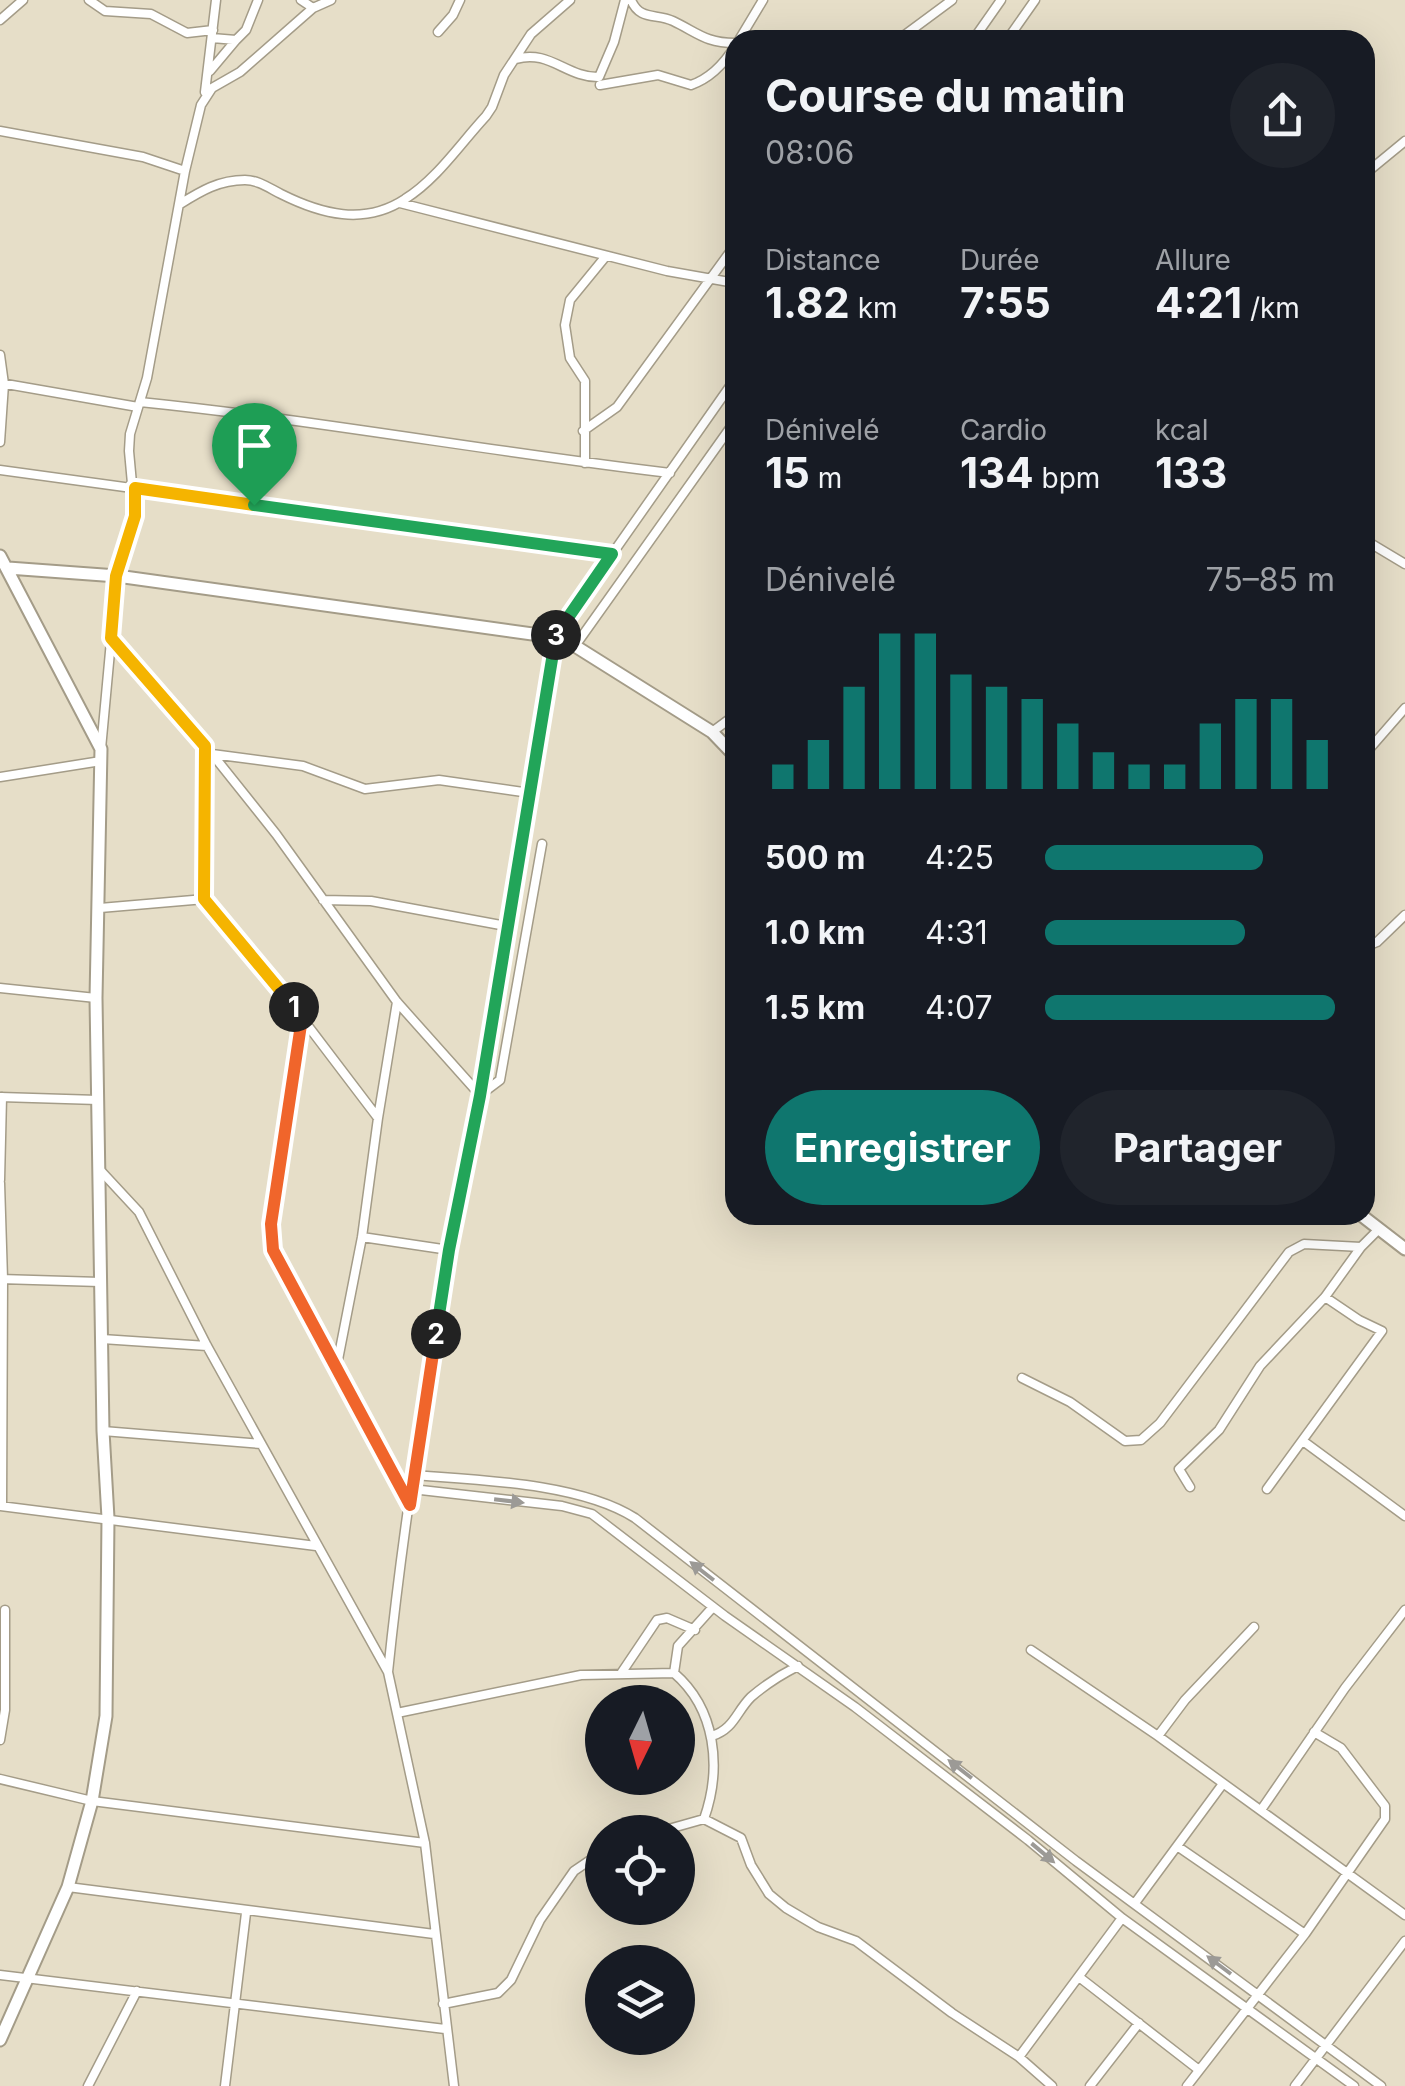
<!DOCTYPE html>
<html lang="fr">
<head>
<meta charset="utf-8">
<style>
  body { margin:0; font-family:Inter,sans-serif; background:#20242c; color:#f1f3f6; height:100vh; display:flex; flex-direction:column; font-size:38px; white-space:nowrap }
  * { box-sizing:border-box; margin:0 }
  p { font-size:32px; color:#9ea1a6 }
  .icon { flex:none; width:55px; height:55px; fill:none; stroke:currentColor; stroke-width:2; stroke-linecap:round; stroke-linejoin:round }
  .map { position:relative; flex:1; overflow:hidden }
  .details { position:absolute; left:725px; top:30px; width:650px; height:1195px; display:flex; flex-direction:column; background:#171b24; border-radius:30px; box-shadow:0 10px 40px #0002 }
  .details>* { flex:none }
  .needle { width:65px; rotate:185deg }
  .controls { position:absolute; left:585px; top:1685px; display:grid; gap:20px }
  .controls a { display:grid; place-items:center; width:110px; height:110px; border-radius:50%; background:#171b24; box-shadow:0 10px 40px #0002; font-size:50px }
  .pin { position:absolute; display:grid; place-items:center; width:85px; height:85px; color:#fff; margin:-102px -42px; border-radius:50% 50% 50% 0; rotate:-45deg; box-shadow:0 0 10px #0007 }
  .pin .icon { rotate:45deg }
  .km { position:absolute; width:50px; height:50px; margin:-25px; border-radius:50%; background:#222; color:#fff; font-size:28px; line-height:50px; text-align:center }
  .round { display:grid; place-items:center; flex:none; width:105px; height:105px; border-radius:52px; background:#20242c }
  .overview { display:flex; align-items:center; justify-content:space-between; height:170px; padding:0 40px }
  h1 { font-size:45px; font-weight:700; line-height:75px }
  .figures { display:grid; grid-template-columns:repeat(3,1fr); gap:15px; height:170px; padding:10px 40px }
  .figures div { display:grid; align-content:center }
  .figures b { font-size:42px; font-weight:700 }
  .figures small { font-size:28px; font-weight:400 }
  .figures p { font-size:28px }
  .chart { height:280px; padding:20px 40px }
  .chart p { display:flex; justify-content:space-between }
  .chart svg { width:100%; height:180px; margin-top:10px; stroke:#0f766e; stroke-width:6 }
  .cta { display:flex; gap:20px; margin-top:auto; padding:20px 40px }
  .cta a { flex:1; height:115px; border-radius:60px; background:#0f766e; color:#fff; font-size:40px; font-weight:700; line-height:115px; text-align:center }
  .cta a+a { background:#20242c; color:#f1f3f6 }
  ul { padding:0 40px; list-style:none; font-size:32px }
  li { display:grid; grid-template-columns:160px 120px 1fr; align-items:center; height:75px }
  li i { height:25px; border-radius:12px; background:#0f766e }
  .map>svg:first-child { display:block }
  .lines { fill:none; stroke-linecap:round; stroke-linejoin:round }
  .street-casing { stroke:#a49c88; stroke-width:11 }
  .secondary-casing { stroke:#a49c88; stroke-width:15 }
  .street { stroke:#fff; stroke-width:8 }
  .secondary { stroke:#fff; stroke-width:11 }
  .oneway { fill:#9c9a96 }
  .split-1-casing { stroke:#fff; stroke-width:20 }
  .split-2-casing { stroke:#fff; stroke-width:20 }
  .split-3-casing { stroke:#fff; stroke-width:20 }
  .split-4-casing { stroke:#fff; stroke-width:20 }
  .split-1 { stroke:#f5b400; stroke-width:12 }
  .split-2 { stroke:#f0652b; stroke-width:12 }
  .split-3 { stroke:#22a559; stroke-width:12 }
  .split-4 { stroke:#22a559; stroke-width:12 }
</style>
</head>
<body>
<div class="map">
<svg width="1405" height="2086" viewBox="0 0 1405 2086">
  <rect width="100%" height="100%" fill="#e6dec8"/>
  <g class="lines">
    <defs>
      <path id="street" d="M89,0L105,11L151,14L187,33L213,30
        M631,0C640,21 656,13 673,21C698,33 706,43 735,43
        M313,8L331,0
        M0,20L23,0
        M438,32L453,15L460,0
        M212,38L236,40L246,30L258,0
        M739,40L763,0
        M772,40H780
        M898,40L952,0
        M973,40L1001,0
        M1007,40L1035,0
        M516,59C549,49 567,78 599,77L614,42L625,0
        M210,71L236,40
        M600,85L658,75L691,85C711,78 724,64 735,46
        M205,92L216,0
        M0,131L143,157L185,171
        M1365,174L1405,141
        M400,203L667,271L735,283
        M180,204C201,191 219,180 245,180C258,180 269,188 281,194C321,214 364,226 405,199C437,179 460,144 486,116L492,107L504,75L531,34L570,0
        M0,355L4,384L0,442
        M0,383L138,407
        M140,402C317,420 492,452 670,473
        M583,431L617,407L735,245
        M585,463V381L570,358L565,325L570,300L606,256
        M0,470L613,554
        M1365,540L1405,564
        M111,638L205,745L276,834L397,1002L480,1095C442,1286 408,1478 388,1672
        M575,646L735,421
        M712,732L735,715
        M101,749L117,576L135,516L129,451L130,434L147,378L185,171L201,105L212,88L240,72L313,8L301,0
        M212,754L303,766L365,789L439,780L530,793
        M1365,754L1405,708
        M0,777L101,761
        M205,899L302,1018L378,1118L397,1002
        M323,900L371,901L506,926
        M100,908L205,899V745
        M1365,947L1377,942L1405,915
        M0,988L96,998
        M302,1018L271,1225L273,1250L410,1505
        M480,1095L554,637L735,379
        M480,1095L500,1080L542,844
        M0,1097L98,1100
        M100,1170L139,1212L207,1346L388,1672L425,1843L454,2086
        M0,1180L2,1097
        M0,1183L3,1279L2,1506
        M362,1237L449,1250
        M0,1279L100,1282
        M102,1339L207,1346
        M336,1370L362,1237L378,1118
        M1022,1378L1070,1402L1125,1441L1141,1440L1160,1423L1289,1252L1304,1244L1361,1247L1379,1229
        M103,1431L261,1444
        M1303,1441L1405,1516
        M414,1475C479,1480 580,1483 635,1518L1076,1861L1381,2086
        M1190,1487L1179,1469L1219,1430L1260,1366L1325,1297L1361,1247
        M412,1489L562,1506L592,1514L725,1616L855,1707L1028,1840L1122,1918L1354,2086
        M1267,1489L1382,1331L1359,1320L1325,1297
        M0,1506L316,1546
        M1031,1650L1158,1736L1405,1915
        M622,1672L657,1620L667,1618L695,1630
        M674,1673L678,1646L713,1607
        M397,1713L581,1675L674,1673C716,1709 722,1768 704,1819L741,1838L751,1865L769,1894L786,1908L818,1927L856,1941L952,2013L1019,2057L1052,2086
        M712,1736C734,1729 736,1712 751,1697C765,1685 782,1674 798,1666
        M1158,1736L1185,1700L1254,1627
        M0,1740L5,1710V1610
        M0,1779L92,1801L425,1843
        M1261,1810L1345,1688L1405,1610
        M658,1832L704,1819
        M1177,1846L1305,1934
        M68,1887L434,1934
        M1135,1903L1222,1785
        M0,1975L445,2029
        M1079,1977L1199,2070
        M443,2004L498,1993L511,1980L540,1920L574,1871L602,1852
        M1019,2057L1122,1918
        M88,2086L137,1991
        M225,2086L246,1913
        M1090,2086L1139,2023
        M1187,2086L1305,1934L1385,1819V1806L1341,1748L1314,1732
        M1295,2086L1405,1941"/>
      <path id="secondary" d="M0,556L101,749L96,998L103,1431L108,1518L106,1716L92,1801L68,1887L0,2040
        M8,568L117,576L554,637L575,646L712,732L735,756
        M1361,1215L1405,1249"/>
    </defs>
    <use href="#street" class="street-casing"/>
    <use href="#secondary" class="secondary-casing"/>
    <use href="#street" class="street"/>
    <use href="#secondary" class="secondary"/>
  </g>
  <defs><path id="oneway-solid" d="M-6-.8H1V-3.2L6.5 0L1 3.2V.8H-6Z" transform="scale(2.5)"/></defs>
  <g class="oneway">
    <use href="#oneway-solid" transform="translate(509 1501) rotate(7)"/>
    <use href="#oneway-solid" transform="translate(702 1571) rotate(-142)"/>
    <use href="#oneway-solid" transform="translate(960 1769) rotate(-142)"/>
    <use href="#oneway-solid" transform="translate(1043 1853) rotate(40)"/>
    <use href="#oneway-solid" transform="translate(1219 1965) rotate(-143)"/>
  </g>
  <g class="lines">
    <defs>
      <path id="split-1" d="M254,505L135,488V516L116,576L111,638L205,746L204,899L294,1007"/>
      <path id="split-2" d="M294,1007L302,1018L271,1224L273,1250L410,1505L436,1334"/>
      <path id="split-3" d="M436,1334L449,1250L480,1096L556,635"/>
      <path id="split-4" d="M254,505L612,554L556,635"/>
    </defs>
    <use href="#split-1" class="split-1-casing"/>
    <use href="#split-2" class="split-2-casing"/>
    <use href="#split-3" class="split-3-casing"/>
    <use href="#split-4" class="split-4-casing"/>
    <use href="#split-1" class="split-1"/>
    <use href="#split-2" class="split-2"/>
    <use href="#split-3" class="split-3"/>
    <use href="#split-4" class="split-4"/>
  </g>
</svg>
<div class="controls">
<a><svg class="needle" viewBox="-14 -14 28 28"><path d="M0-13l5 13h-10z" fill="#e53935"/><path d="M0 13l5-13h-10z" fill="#9ea1a6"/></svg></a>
<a><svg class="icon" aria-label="locate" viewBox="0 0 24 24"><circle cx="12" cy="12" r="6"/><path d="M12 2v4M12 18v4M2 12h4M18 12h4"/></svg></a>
<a><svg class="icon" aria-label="layers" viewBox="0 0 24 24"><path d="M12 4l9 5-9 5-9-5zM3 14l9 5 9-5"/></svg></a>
</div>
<div class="pin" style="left:254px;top:505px;background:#1e9e55"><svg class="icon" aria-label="arrive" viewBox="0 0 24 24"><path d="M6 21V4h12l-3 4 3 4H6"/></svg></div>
<b class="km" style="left:294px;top:1007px">1</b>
<b class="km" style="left:436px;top:1334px">2</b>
<b class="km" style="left:556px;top:635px">3</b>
<section class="details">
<div class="overview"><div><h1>Course du matin</h1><p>08:06</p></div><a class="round"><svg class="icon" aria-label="share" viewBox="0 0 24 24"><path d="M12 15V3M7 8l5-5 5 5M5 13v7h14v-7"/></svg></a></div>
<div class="figures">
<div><p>Distance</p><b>1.82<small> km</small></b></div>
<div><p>Durée</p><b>7:55</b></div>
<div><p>Allure</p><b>4:21<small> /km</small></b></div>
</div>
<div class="figures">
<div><p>Dénivelé</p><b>15<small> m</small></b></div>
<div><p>Cardio</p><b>134<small> bpm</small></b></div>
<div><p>kcal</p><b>133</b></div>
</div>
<div class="chart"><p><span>Dénivelé</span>75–85 m</p>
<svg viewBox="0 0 160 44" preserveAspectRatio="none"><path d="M5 44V38M15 44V32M25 44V19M35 44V6M45 44V6M55 44V16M65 44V19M75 44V22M85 44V28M95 44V35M105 44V38M115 44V38M125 44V28M135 44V22M145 44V22M155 44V32"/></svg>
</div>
<ul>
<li><b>500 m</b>4:25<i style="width:75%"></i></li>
<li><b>1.0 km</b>4:31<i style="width:69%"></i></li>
<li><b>1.5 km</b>4:07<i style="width:100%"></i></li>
</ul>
<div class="cta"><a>Enregistrer</a><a>Partager</a></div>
</section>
</div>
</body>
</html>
